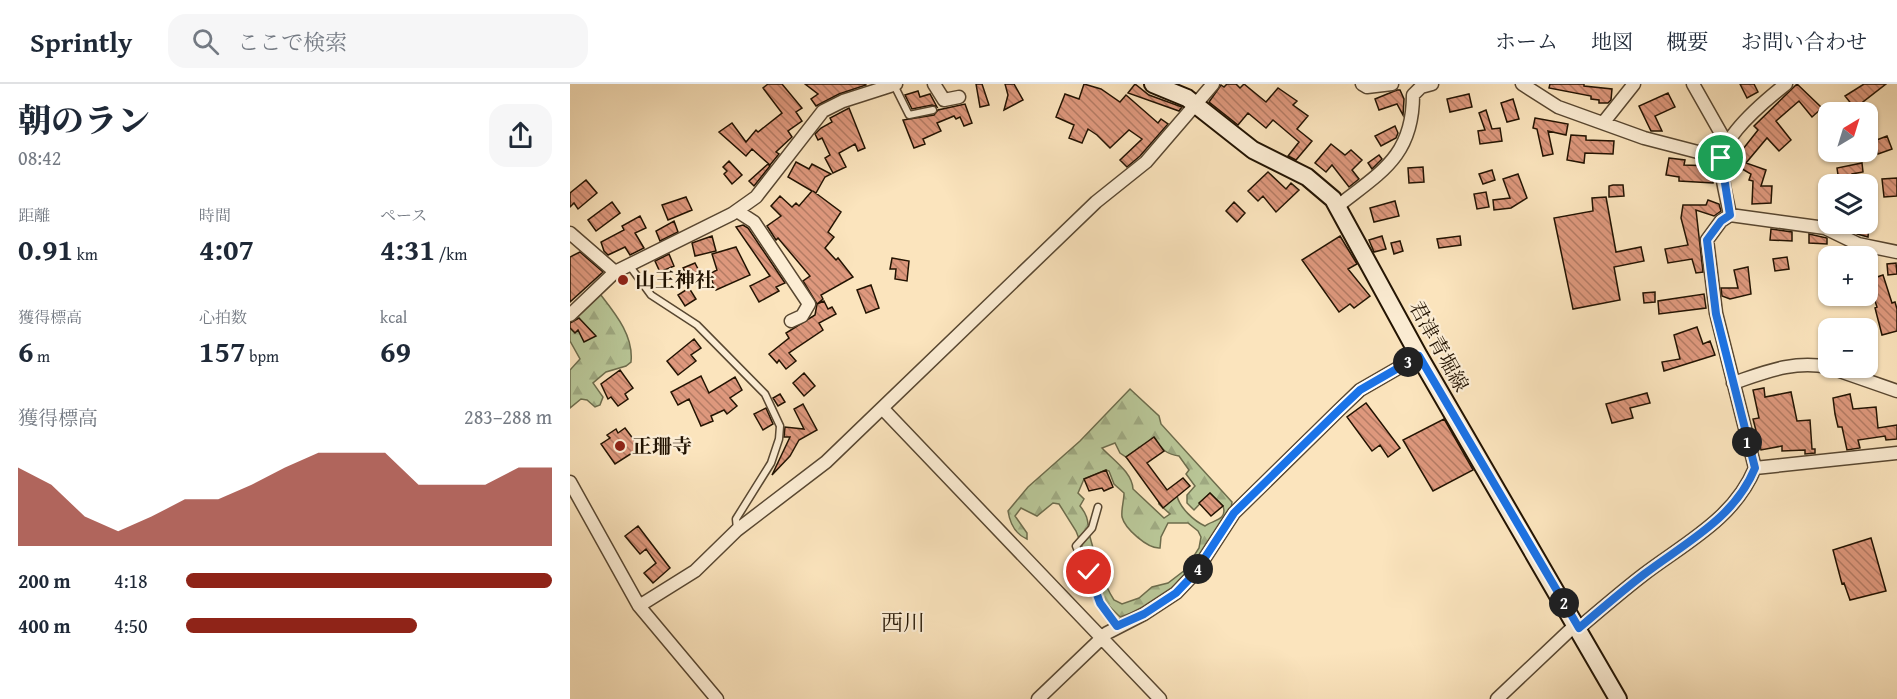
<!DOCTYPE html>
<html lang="ja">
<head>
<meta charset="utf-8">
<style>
  body { margin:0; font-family:"Gentium Book Plus","Noto Serif JP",serif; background:#f6f6f7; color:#1f2937; height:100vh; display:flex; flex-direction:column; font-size:22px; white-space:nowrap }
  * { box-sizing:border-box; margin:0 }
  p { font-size:20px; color:#747a83 }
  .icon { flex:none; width:33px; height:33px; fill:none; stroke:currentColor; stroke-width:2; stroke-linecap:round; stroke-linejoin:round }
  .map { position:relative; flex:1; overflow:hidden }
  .sheet { display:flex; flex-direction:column; background:#fff; width:570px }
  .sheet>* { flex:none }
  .needle { width:39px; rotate:38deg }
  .controls { position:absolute; left:1248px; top:18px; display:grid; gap:12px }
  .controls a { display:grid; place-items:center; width:60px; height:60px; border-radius:12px; background:#fff; box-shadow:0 2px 4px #0004; font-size:30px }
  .pin { position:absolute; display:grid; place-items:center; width:51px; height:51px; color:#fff; margin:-26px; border:3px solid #fff; border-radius:50%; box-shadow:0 2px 6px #0007 }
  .km { position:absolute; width:30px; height:30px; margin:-15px; border-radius:50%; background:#222; color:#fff; font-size:16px; line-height:30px; text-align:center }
  .round { display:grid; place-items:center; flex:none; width:63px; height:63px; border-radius:18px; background:#f6f6f7 }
  .overview { display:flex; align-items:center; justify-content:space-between; height:102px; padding:0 18px }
  h1 { font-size:33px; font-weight:800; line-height:45px }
  .stats { display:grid; grid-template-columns:repeat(3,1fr); gap:9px; height:102px; padding:6px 18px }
  .stats div { display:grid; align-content:center }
  .stats b { font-size:30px; font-weight:800 }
  .stats small { font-size:16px; font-weight:400 }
  .stats p { font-size:16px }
  .chart { height:168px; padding:12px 18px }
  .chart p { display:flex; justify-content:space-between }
  .chart svg { width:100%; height:108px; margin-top:6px; fill:#8f2418; opacity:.7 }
  ul { padding:0 18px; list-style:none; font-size:20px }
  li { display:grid; grid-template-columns:96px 72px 1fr; align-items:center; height:45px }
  li i { height:15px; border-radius:8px; background:#8f2418 }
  header { display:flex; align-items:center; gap:36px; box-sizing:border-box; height:84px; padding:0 30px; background:#fff; border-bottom:2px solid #e0e1e3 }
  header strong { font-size:28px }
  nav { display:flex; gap:33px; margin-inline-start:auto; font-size:21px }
  .search { width:420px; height:54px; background:#f6f6f7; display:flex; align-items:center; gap:15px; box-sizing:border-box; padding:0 21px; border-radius:18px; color:#747a83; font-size:22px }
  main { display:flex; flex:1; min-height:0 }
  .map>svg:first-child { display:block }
  .forest { fill:url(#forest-firs); stroke:#6d6c4c; stroke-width:1.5; fill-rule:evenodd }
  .building { fill:url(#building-back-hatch); stroke:#221302; stroke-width:1.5 }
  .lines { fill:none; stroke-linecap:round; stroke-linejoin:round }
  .service-casing { stroke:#584731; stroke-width:9 }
  .minor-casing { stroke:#584731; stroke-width:15 }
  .secondary-casing { stroke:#221302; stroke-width:20 }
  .service { stroke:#fcedd4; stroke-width:6 }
  .minor { stroke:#fcedd4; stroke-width:12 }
  .secondary { stroke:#fcedd4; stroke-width:16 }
  .route-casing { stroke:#fff; stroke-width:12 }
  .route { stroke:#1a73e8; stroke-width:8 }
  .poi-dot { fill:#8f2418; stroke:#fcedd4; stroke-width:2 }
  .labels { text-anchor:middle; stroke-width:4.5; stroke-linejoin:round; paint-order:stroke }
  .poi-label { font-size:20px; font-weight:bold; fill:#221302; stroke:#fcedd4; text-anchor:start }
  .street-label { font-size:20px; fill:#221302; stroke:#fcedd4 }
  .quarter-label { font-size:22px; fill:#221302; stroke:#fcedd4 }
</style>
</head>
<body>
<header>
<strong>Sprintly</strong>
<div class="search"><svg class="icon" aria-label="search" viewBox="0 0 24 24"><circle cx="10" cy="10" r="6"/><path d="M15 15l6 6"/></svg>ここで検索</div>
<nav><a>ホーム</a><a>地図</a><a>概要</a><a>お問い合わせ</a></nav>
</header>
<main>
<section class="sheet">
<div class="overview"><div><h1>朝のラン</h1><p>08:42</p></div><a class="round"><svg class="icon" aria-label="share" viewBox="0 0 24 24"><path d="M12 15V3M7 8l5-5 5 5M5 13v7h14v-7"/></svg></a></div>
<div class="stats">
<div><p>距離</p><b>0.91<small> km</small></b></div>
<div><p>時間</p><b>4:07</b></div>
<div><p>ペース</p><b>4:31<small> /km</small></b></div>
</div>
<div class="stats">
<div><p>獲得標高</p><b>6<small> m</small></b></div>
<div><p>心拍数</p><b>157<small> bpm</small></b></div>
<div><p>kcal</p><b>69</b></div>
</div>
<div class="chart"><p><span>獲得標高</span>283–288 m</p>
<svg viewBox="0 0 160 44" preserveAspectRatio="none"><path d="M0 44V12L10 19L20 32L30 38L40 32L50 25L60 25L70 19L80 12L90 6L100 6L110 6L120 19L130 19L140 19L150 12L160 12V44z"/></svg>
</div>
<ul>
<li><b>200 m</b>4:18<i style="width:100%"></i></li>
<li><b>400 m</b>4:50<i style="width:63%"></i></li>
</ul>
</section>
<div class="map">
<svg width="1327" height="615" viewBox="0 0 1327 615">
  <defs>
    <pattern id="forest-firs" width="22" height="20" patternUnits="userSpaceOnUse" patternTransform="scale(1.5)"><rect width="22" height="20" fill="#b8c596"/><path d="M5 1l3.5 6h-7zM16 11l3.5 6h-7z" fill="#9ea880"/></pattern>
    <pattern id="building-back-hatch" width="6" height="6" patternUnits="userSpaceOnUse" patternTransform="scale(1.5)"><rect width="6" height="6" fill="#de987d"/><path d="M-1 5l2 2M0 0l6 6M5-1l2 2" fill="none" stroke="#b47b64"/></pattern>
  </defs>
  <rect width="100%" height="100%" fill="#fbe4bd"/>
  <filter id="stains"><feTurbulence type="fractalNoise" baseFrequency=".00333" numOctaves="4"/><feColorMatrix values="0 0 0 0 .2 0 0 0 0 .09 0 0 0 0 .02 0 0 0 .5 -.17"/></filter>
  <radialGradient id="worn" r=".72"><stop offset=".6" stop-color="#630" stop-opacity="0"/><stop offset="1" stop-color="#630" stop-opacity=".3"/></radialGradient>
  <path class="forest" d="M27,206C43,227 64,250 61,278L56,282L36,288L23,299L33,313L30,321L25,323L17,316L11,315L0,324V286L10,275L0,257V224Z
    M560,305L589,332L591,340L662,418L661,425C649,446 638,472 622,490C604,510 575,525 550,533L533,516L506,447L489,420L483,419L467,432L451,424L445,432L457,449V455C445,450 440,440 438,427L458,403L510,357ZM584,354C592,365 595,370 609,372L619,386L616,390L625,402L617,411V419L624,426L640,409L653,422C658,437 642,436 635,442C624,437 610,424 607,412L588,414L589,420L600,430L594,434L563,405C562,388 543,376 532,364L545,359L550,369L556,373ZM536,386L539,387L544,400L554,409C554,417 551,425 552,433C555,445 578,465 590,464L591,453L598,439H618L628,447L631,453L629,464L615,486L598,499L582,503L569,514L552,520L544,516C532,497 526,475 520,453C517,440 520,434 510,422L514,415L508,409L514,395Z"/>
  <path class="building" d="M198,0H212L232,24L226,28L232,37L218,47L222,53L206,68L209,70L200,81L182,65L176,72L149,48L162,39L176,58L186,46L188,48L212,29L193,4Z
    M235,0H295L296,1L269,10L246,22L241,15L248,10Z
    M406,0H412L419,21L410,23Z
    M435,0H444L453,16L434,26L438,11Z
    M514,0L531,5L550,18L556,11L588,39L591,35L598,40L570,72L557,83L550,76L572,55L559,46L540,64L527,51L518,45L512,59L499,54L504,41L486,33L495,10L509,15Z
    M565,0L579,11L612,23L609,27L558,9Z
    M657,0H666L670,4L674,0L696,18L708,4L727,17L723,21L738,32L727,45L742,57L726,76L718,72L729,58L703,36L696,44L678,29L668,41L639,18L651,1L654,3Z
    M980,0H1014V2L1042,5L1041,16L1038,19H1029V16L1021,15V12L979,4Z
    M1170,0H1184L1188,8L1177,14Z
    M1227,0L1252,24L1242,33L1229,17L1206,37L1221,56L1209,67L1197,54L1176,79L1196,86L1191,102H1202L1201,119L1182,120L1183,97L1179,96L1181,90L1160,78L1161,72L1167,61L1173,65L1188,46L1184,42Z
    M1294,0H1316L1293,18L1307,38L1298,45V28H1272L1283,22L1275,12Z
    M827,6H830L834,15L833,31L827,20L809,26L805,15Z
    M348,7L350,13L360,10L367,23L362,21L342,25L335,11Z
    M1098,9L1105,23L1085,32L1092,47H1081L1069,22Z
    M899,10L902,23L880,28L877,15Z
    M943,15L949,35L937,38L931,19Z
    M395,20L402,39L394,42L390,33L386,35L384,32L367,39L371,47L353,55L355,60L344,64L333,36L364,31L368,26Z
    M279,24L295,64L288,67L285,60L269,69L276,83L263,89L255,74L260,71L252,54L248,56L245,50L251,44L262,38L260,34Z
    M916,26L922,45L930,44L932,57L910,60L908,47L915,46L909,29Z
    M965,34L998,40L996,51L978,47L983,70L973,72L967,45L963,44Z
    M825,42L828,49L826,54L811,62L805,52Z
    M1001,51L1016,52V56L1044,57L1043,70L1015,69L1014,79L997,76Z
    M1317,52L1322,65L1308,70L1304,57Z
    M761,60L775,71L781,66L792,76L782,86L789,95L779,103L762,81L756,88L745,79Z
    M809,71L812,75L802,85L798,79Z
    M1099,74L1115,76L1114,81L1143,82V99L1109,97V93L1096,91Z
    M159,77L172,91L162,100L154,90L157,87L153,83Z
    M226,78L239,85L242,80L261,90L255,93L246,109L243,107L271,128L258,148L264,153L255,164L266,176L268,174L283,193L251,211L253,215L247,220L233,197L240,192L208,154L206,156L197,142L211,132L201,122L210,112L222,123L226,119L229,122L242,107L218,93Z
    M1292,79L1293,88L1282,90V95L1269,98L1267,84Z
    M198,80L200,82L184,102L179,97Z
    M853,83L854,98L839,99L838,84Z
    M922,86L925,96L913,100L909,90Z
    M698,88L716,105L721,99L729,106L706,128L693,112L688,117L678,107Z
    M948,90L957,114L941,124L924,126L923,116L940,114L933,95Z
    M1327,94V112L1314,113L1312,95Z
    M16,96L27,109L8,125L4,119L0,123V109Z
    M1043,101H1053L1054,112L1039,113V102Z
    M916,108L919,123L907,125L904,110Z
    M116,113L122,126L98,136L92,121Z
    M1036,113L1046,168L1071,163L1074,177L1044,183L1050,216L1003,225L984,134L1023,127L1022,114Z
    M1138,116L1149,120L1151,127L1144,132L1126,126L1133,188L1126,189L1122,175L1098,179L1095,165L1118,161L1111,134L1113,121H1136Z
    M825,117L829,132L804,138L800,124Z
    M42,118L50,129L26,147L18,136Z
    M664,118L675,129L667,138L656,127Z
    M70,132L76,144L65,149L74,164L60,171L55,163L38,171L34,167L31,158L54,146L52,142Z
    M104,137L108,148L90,157L86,147Z
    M1288,140H1299L1298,153L1287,150Z
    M173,141L178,144L215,199L206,203L209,207L189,218L180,202L200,192L166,143Z
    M1201,145L1222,148V157L1200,156Z
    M1239,150L1257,154V160L1239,159Z
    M142,152L146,167L125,172L122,159Z
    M770,152L787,180L778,185L800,212L784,224L780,220L769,228L732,176Z
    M812,152L816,165L804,168L799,156Z
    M890,152L891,161L869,164L867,155Z
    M830,157L833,167L824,170L821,159Z
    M166,163L180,191L146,206L139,190L147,186L142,170Z
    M10,168L33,188L0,218V173Z
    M99,170L104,182L90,188L85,177Z
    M1217,173L1219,185L1205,187L1203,175Z
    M322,174L339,177L337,197L325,195L326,185H320Z
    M125,179L129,187L117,193L113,184Z
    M1326,179L1327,190L1318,191L1317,180Z
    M1178,183L1181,210L1160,215L1152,212L1151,204H1168L1164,186Z
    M1313,191L1322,219L1325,218L1327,225V247L1312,251L1305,224L1307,223L1298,196Z
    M301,201L309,224L296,229L287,206Z
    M119,204L126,215L115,222L108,211Z
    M1085,208V218L1074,219L1073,209Z
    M1134,210L1136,224L1089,230L1088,217Z
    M254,217L258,225L262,223L266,230L249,239L253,246L219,269L226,277L216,285L209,276L207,279L199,270L219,254L216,249L245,231L247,220Z
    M9,234L26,252L14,258L8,246L5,249L0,244V239Z
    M1127,243L1133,260L1140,257L1145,271L1094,287L1092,278L1110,275L1104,251Z
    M124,255L131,264L121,271L126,277L108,291L97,277Z
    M50,286L63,304L55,310L58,315L48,322L41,313L38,315L31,300Z
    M234,289L245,302L234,312L223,299Z
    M131,292L139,309L165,293L172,306L160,314L167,322L157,330L154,326L141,332L143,337L131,342L119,315L108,321L101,308Z
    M1194,304L1195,313L1221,308L1227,337L1240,336L1242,365H1245V369L1235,370V366L1212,367V362L1191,366L1183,335L1189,334L1183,306Z
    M1077,309L1080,319L1060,324L1063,334L1042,339L1036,320Z
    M210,310L215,318L208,322L203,314Z
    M1280,310L1283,325L1306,323L1308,344L1327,341V355L1316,356L1315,352L1288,356L1290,364L1277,366L1272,343H1268L1265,330L1263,314Z
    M796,319L830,364L818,373L810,361L802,367L777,333Z
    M233,320L247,346L229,356L220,372L202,391L220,353H214L215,343L234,345L224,325Z
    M196,324L203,340L193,346L184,330Z
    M874,335L903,386L863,407L833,356Z
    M55,344L70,364L45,380L31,360L40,354L37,351L46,345L48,349Z
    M584,353L594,367L577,379L597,406L613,394L620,402L593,424L556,373Z
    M536,386L543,403L534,407L532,404L519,407L514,395Z
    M640,409L653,422L641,432L629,419Z
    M68,442L100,484L83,499L74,489L86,479L76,465L70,470L55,452Z
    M1301,454L1316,507L1280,516L1274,499L1272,500L1263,466Z"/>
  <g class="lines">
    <defs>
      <path id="service" d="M324,1L339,31L363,26
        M59,181L81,211L127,241L195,310L210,342L209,355L201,379L166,435L167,445
        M528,423L522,444L506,462L530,519L547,542"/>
      <path id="minor" d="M364,0L374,16L389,13
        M792,0L797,3L822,0
        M952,0L988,23L1074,54L1151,74
        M1123,0L1157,60
        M1033,39L1064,0
        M768,122C811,88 843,72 843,11L851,3L862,0
        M167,127L184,138L239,220L232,232L221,237
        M1160,131C1157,114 1150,92 1152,75C1154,50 1197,15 1216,0
        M0,149L45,188
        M0,231L45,188L162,130L186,113L253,27L273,17L326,0
        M1261,284L1327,307
        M1163,299C1196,288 1224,276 1258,283
        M313,325L590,615
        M1185,384L1327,369
        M0,398L69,522L147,615
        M69,522L125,487L167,446L256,378L526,118L576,78L643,0
        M468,615L537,549L574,530L606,509L625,489L664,429L768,327L790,306L849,272
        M927,615L1000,546L1009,544C1030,526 1051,508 1073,491C1115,459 1164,435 1185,384L1146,229L1137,156L1151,137L1160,131L1255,144L1288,160L1327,168"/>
      <path id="secondary" d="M583,0L617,14L683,66L737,93L763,115L849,272L1048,615"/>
    </defs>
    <use href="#service" class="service-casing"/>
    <use href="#minor" class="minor-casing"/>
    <use href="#secondary" class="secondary-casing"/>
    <use href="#service" class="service"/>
    <use href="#minor" class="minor"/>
    <use href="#secondary" class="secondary"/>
  </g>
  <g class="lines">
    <defs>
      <path id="route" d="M519,488L530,519L547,542L574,530L606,509L625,489L664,429L768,327L790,306L849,272L1009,544C1030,526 1051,508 1073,491C1116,458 1164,435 1185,384L1146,230L1137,156L1151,137L1160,131L1151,74"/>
    </defs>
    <use href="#route" class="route-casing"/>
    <use href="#route" class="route"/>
  </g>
  <g class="poi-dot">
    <circle cx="53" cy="196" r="6"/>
    <circle cx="50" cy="362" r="6"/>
  </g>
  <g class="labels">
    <g class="poi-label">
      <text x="65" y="203">山王神社</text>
      <text x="62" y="369">正珊寺</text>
    </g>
    <g class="street-label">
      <text transform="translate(869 262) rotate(61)" y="7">君津青堀線</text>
    </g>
    <g class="quarter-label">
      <text x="333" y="546">西川</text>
    </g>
  </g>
  <rect width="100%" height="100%" filter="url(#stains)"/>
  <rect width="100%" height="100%" fill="url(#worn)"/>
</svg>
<div class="controls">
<a><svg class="needle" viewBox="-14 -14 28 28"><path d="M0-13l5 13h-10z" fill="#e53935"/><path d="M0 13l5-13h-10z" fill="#747a83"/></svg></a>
<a><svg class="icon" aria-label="layers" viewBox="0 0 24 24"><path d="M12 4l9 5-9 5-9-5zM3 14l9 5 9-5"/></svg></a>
<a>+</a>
<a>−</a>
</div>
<div class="pin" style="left:1151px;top:74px;background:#1e9e55"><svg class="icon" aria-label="arrive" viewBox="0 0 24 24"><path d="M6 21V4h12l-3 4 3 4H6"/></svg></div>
<div class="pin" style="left:519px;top:488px;background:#d93025"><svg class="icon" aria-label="check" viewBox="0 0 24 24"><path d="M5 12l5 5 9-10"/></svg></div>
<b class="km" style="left:1177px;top:358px">1</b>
<b class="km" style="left:994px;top:519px">2</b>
<b class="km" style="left:838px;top:278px">3</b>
<b class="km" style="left:628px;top:485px">4</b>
</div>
</main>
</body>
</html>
